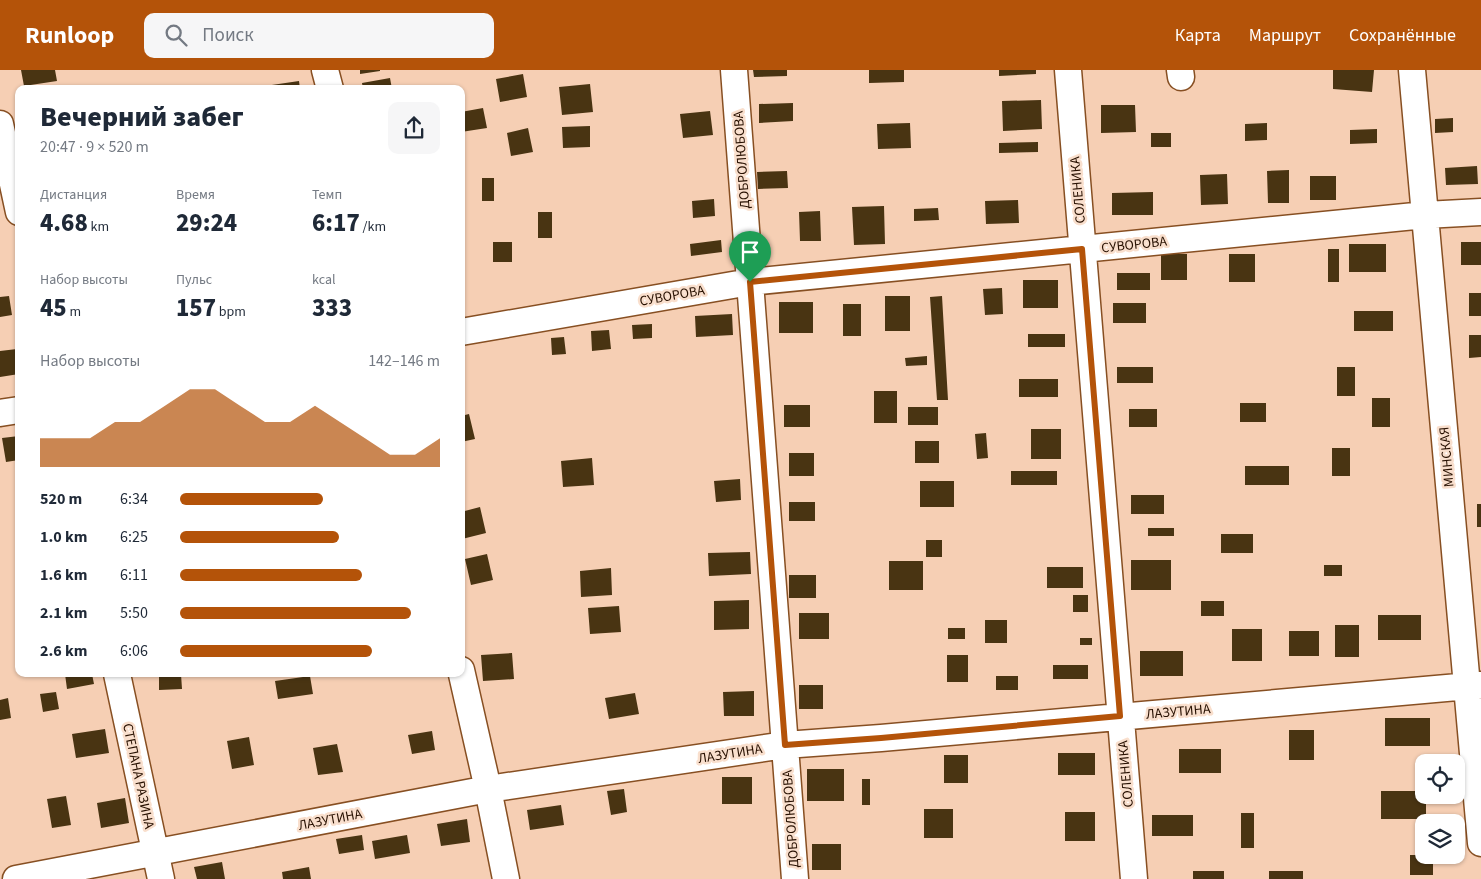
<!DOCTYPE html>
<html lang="ru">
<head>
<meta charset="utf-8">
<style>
  body { margin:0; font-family:"Source Sans 3",sans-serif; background:#f6f6f7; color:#1f2937; height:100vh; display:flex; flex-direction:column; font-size:19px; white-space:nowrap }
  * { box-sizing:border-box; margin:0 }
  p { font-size:16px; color:#747a83 }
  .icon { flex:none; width:28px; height:28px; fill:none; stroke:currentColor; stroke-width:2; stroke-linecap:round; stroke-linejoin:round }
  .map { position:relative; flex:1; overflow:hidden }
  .panel { position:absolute; left:15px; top:15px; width:450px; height:592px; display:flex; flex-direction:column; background:#fff; border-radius:10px; box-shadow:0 1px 4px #0004 }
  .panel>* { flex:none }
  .fabs { position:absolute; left:1415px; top:684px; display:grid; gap:10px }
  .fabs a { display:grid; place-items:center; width:50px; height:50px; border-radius:10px; background:#fff; box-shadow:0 1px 4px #0004; font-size:25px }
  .pin { position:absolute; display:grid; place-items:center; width:42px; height:42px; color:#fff; margin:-51px -21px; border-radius:50% 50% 50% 0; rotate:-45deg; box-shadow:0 0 5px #0007 }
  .pin .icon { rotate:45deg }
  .round { display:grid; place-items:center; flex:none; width:52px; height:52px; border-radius:10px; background:#f6f6f7 }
  .summary { display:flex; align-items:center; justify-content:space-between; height:85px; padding:0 25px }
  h1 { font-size:28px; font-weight:800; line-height:38px }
  .figures { display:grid; grid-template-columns:repeat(3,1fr); gap:8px; height:85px; padding:5px 25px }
  .figures div { display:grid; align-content:center }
  .figures b { font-size:25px; font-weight:800 }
  .figures small { font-size:14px; font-weight:400 }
  .figures p { font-size:14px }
  .chart { height:140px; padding:10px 25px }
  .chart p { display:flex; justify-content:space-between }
  .chart svg { width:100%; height:90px; margin-top:5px; fill:#b45309; opacity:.7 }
  ul { padding:0 25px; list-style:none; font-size:16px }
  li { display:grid; grid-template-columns:80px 60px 1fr; align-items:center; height:38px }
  li i { height:12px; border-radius:6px; background:#b45309 }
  header { display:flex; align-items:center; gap:30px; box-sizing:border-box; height:70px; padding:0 25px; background:#b45309; color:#fff }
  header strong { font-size:24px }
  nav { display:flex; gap:28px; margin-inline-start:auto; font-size:18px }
  .search { width:350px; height:45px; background:#f6f6f7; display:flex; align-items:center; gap:12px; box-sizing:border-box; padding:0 18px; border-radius:10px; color:#747a83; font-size:19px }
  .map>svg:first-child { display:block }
  .building { fill:#493412 }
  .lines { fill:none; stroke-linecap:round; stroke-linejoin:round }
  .minor-casing { stroke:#874f22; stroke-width:29 }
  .minor { stroke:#fff; stroke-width:26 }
  .route-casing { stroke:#fff; stroke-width:10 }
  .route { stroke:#b45309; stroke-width:6 }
  .labels { text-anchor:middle; stroke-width:5; stroke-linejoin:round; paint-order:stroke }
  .street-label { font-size:14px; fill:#271001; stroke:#f9dfcd }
</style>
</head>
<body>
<header>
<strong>Runloop</strong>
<div class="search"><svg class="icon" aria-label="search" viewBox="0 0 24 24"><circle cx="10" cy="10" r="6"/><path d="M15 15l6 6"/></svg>Поиск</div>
<nav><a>Карта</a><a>Маршрут</a><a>Сохранённые</a></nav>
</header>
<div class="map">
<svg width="1481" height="809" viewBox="0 0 1481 809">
  <rect width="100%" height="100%" fill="#f6cfb4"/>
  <path class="building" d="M21,0H55L57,11L24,16Z
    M360,0H380V1L360,4Z
    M753,0H787V6L754,7Z
    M869,0H904V12L869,13Z
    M999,0H1036V4L999,6Z
    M1333,0H1374L1372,22L1333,19Z
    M523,4L527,27L500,32L496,9Z
    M390,8L392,19H363L362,13Z
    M299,11L300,19H265V16Z
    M590,14L593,42L562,45L559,17Z
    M1041,30L1042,59L1003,61L1002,31Z
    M793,33V51L759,53V34Z
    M1101,35H1135L1136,62L1101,63Z
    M483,38L487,58L461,62V42Z
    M710,41L713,65L683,68L680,44Z
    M1453,48V62L1435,63V49Z
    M910,53L911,78L878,79L877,54Z
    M1267,53V70L1245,71V54Z
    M590,56V77L563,78L562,57Z
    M528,58L533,82L511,86L507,63Z
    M1377,59V73L1350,74V60Z
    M1151,63H1171V77H1151Z
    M1038,72V82L999,83V73Z
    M1477,96L1478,114L1446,115L1445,98Z
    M1289,100V133H1268L1267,101Z
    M787,101L788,118L758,119L757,102Z
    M1227,104L1228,134L1201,135L1200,105Z
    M1310,106H1336V130H1310Z
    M482,108H494V131H482Z
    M1153,122V145H1112V123Z
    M714,129L715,146L693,148L692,131Z
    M1018,130L1019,153L986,154L985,131Z
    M884,136L885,174L854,175L852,137Z
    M938,138L939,150L914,151V139Z
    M820,141L821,171H800L799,142Z
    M538,142H552V168H538Z
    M721,170L722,182L691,186L690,174Z
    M493,172H512V192H493Z
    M1461,172H1481V195H1461Z
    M1349,174H1386V202H1349Z
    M1328,179H1339V212H1328Z
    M1161,184H1187V210H1161Z
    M1229,184H1255V212H1229Z
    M1117,203H1150V220H1117Z
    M1023,210H1058V238H1023Z
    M1002,218L1003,244L985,245L983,219Z
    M1469,223H1481V246H1469Z
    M9,226L12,245L0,247V227Z
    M885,226H910V261H885Z
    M942,226L948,330H937L930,227Z
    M779,232H813V263H779Z
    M1113,233H1146V253H1113Z
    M843,234H861V266H843Z
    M1354,241H1393V261H1354Z
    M732,244L733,265L696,267L695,246Z
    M652,254V268L633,269L632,255Z
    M609,260L611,279L592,281L591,261Z
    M1028,264H1065V277H1028Z
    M1469,265H1481V287L1469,288Z
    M564,267L566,284L552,285L551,268Z
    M17,279L19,304L0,307V281Z
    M927,286V295L906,296L905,288Z
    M1117,297H1153V313H1117Z
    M1337,297H1355V326H1337Z
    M1019,309H1058V327H1019Z
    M874,321H897V353H874Z
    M1372,328H1390V357H1372Z
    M1240,333H1266V352H1240Z
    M784,335H810V357H784Z
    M908,337H938V355H908Z
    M1129,339H1157V357H1129Z
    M469,344L475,369L461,372V346Z
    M1031,359H1061V389H1031Z
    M986,363L988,388L977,389L975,364Z
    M19,366V390L6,392L2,368Z
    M915,371H939V393H915Z
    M1332,378H1350V406H1332Z
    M789,383H814V406H789Z
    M592,388L594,415L563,417L561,391Z
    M1245,396H1289V415H1245Z
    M1011,401H1057V415H1011Z
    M740,409L741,430L716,432L714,411Z
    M920,411H954V437H920Z
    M1131,425H1164V444H1131Z
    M789,432H815V451H789Z
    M1477,434H1481V457H1477Z
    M480,437L486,463L462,469L461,442Z
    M1148,458H1174V466H1148Z
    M1221,464H1253V483H1221Z
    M926,470H942V487H926Z
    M750,482L751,504L709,506L708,483Z
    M487,484L493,510L471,515L465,489Z
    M1131,490H1171V520H1131Z
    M889,491H923V520H889Z
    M1324,495H1342V506H1324Z
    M1047,497H1083V518H1047Z
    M611,498L612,525L581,527L580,501Z
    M789,505H816V528H789Z
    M1073,525H1088V542H1073Z
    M749,530V559L714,560V531Z
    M1201,531H1224V546H1201Z
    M619,536L621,562L590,564L588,538Z
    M799,543H829V569H799Z
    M1378,545H1421V570H1378Z
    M985,550H1007V573H985Z
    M1335,555H1359V587H1335Z
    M948,558H965V569H948Z
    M1232,559H1262V591H1232Z
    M1289,561H1319V586H1289Z
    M1080,568H1092V575H1080Z
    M1140,581H1183V606H1140Z
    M512,583L514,609L483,611L481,585Z
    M947,585H968V612H947Z
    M1053,595H1088V609H1053Z
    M65,604H92L94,614L67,619Z
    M159,604H181L182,619L159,620Z
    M310,606L313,624L278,629L275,611Z
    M996,606H1018V620H996Z
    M799,615H823V639H799Z
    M754,621V646H724L723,622Z
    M56,622L59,639L43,642L40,624Z
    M635,623L639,644L609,649L605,628Z
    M8,628L11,648L0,650V630Z
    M1385,648H1430V676H1385Z
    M105,659L109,683L76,688L72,664Z
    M1289,660H1314V690H1289Z
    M432,661L435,680L412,684L408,665Z
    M249,667L254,695L232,699L227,671Z
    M337,674L343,702L318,705L313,678Z
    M1179,679H1221V703H1179Z
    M1058,683H1095V705H1058Z
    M944,685H968V713H944Z
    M807,699H844V731H807Z
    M722,707H752V734H722Z
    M862,709H870V735H862Z
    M624,719L627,742L611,745L607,721Z
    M1381,721H1424V725H1426V749H1381Z
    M66,726L71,755L52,758L47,729Z
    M125,728L129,753L101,758L97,733Z
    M561,735L564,755L530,760L527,740Z
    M924,739H953V768H924Z
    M1065,742H1095V771H1065Z
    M1241,743H1254V778H1241Z
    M1152,745H1193V766H1152Z
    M467,749L470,772L441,776L437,754Z
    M362,765L364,780L339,784L336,769Z
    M407,765L410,783L375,789L372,771Z
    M812,774H841V800H812Z
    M1410,785H1433V805H1410Z
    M222,792L225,809H197L194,797Z
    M309,797L311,809H283L282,802Z
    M1193,801H1224V809H1193Z
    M1269,801H1303V809H1269Z"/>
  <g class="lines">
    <defs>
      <path id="minor" d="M325,0L330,19
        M734,0L795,809
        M1068,0L1134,809
        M1180,0L1181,7
        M1412,0L1481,773
        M0,54L19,142
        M461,262L750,212L1425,145L1481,142
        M0,343L19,340
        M461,600L488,719L506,809
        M117,604L161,809
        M16,809L488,719L785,675L881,668L1481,615"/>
    </defs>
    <use href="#minor" class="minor-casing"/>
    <use href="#minor" class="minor"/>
  </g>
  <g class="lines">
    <defs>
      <path id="route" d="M1082,179L1120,646L881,668L785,675L750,212Z"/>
    </defs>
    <use href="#route" class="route-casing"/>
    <use href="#route" class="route"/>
  </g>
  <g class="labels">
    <g class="street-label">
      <text transform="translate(741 90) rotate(-94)" y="5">ДОБРОЛЮБОВА</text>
      <text transform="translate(1077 120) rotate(-95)" y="5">СОЛЕНИКА</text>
      <text transform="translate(1134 174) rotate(-6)" y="5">СУВОРОВА</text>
      <text transform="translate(672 225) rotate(-10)" y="5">СУВОРОВА</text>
      <text transform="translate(1446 387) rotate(-95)" y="5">МИНСКАЯ</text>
      <text transform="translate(1178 641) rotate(-5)" y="5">ЛАЗУТИНА</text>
      <text transform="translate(730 683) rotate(-9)" y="5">ЛАЗУТИНА</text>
      <text transform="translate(1125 704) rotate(-95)" y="5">СОЛЕНИКА</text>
      <text transform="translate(139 706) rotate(78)" y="5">СТЕПАНА РАЗИНА</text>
      <text transform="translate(330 749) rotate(-11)" y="5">ЛАЗУТИНА</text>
      <text transform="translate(790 749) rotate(-94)" y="5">ДОБРОЛЮБОВА</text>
    </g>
  </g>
</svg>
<div class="fabs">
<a><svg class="icon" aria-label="locate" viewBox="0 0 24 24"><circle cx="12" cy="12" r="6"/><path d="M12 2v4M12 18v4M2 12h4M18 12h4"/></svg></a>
<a><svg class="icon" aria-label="layers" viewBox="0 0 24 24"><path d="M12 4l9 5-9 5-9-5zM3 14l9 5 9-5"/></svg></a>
</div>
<div class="pin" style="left:750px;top:212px;background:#1e9e55"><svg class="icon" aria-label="arrive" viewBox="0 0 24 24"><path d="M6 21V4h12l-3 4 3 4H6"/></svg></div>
<section class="panel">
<div class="summary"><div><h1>Вечерний забег</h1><p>20:47 · 9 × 520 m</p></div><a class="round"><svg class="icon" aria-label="share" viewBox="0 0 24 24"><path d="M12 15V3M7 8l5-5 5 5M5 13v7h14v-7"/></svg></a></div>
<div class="figures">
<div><p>Дистанция</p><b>4.68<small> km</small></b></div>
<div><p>Время</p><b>29:24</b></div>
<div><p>Темп</p><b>6:17<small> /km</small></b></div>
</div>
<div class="figures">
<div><p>Набор высоты</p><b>45<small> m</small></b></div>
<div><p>Пульс</p><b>157<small> bpm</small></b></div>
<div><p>kcal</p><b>333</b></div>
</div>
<div class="chart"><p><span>Набор высоты</span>142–146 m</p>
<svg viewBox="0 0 160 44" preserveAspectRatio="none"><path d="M0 44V30L10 30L20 30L30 22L40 22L50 14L60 6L70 6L80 14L90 22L100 22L110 14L120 22L130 30L140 38L150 38L160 30V44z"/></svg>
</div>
<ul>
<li><b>520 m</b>6:34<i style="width:55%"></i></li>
<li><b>1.0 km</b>6:25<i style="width:61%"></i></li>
<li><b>1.6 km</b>6:11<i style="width:70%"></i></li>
<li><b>2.1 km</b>5:50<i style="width:89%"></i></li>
<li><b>2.6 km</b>6:06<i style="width:74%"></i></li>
</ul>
</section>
</div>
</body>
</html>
